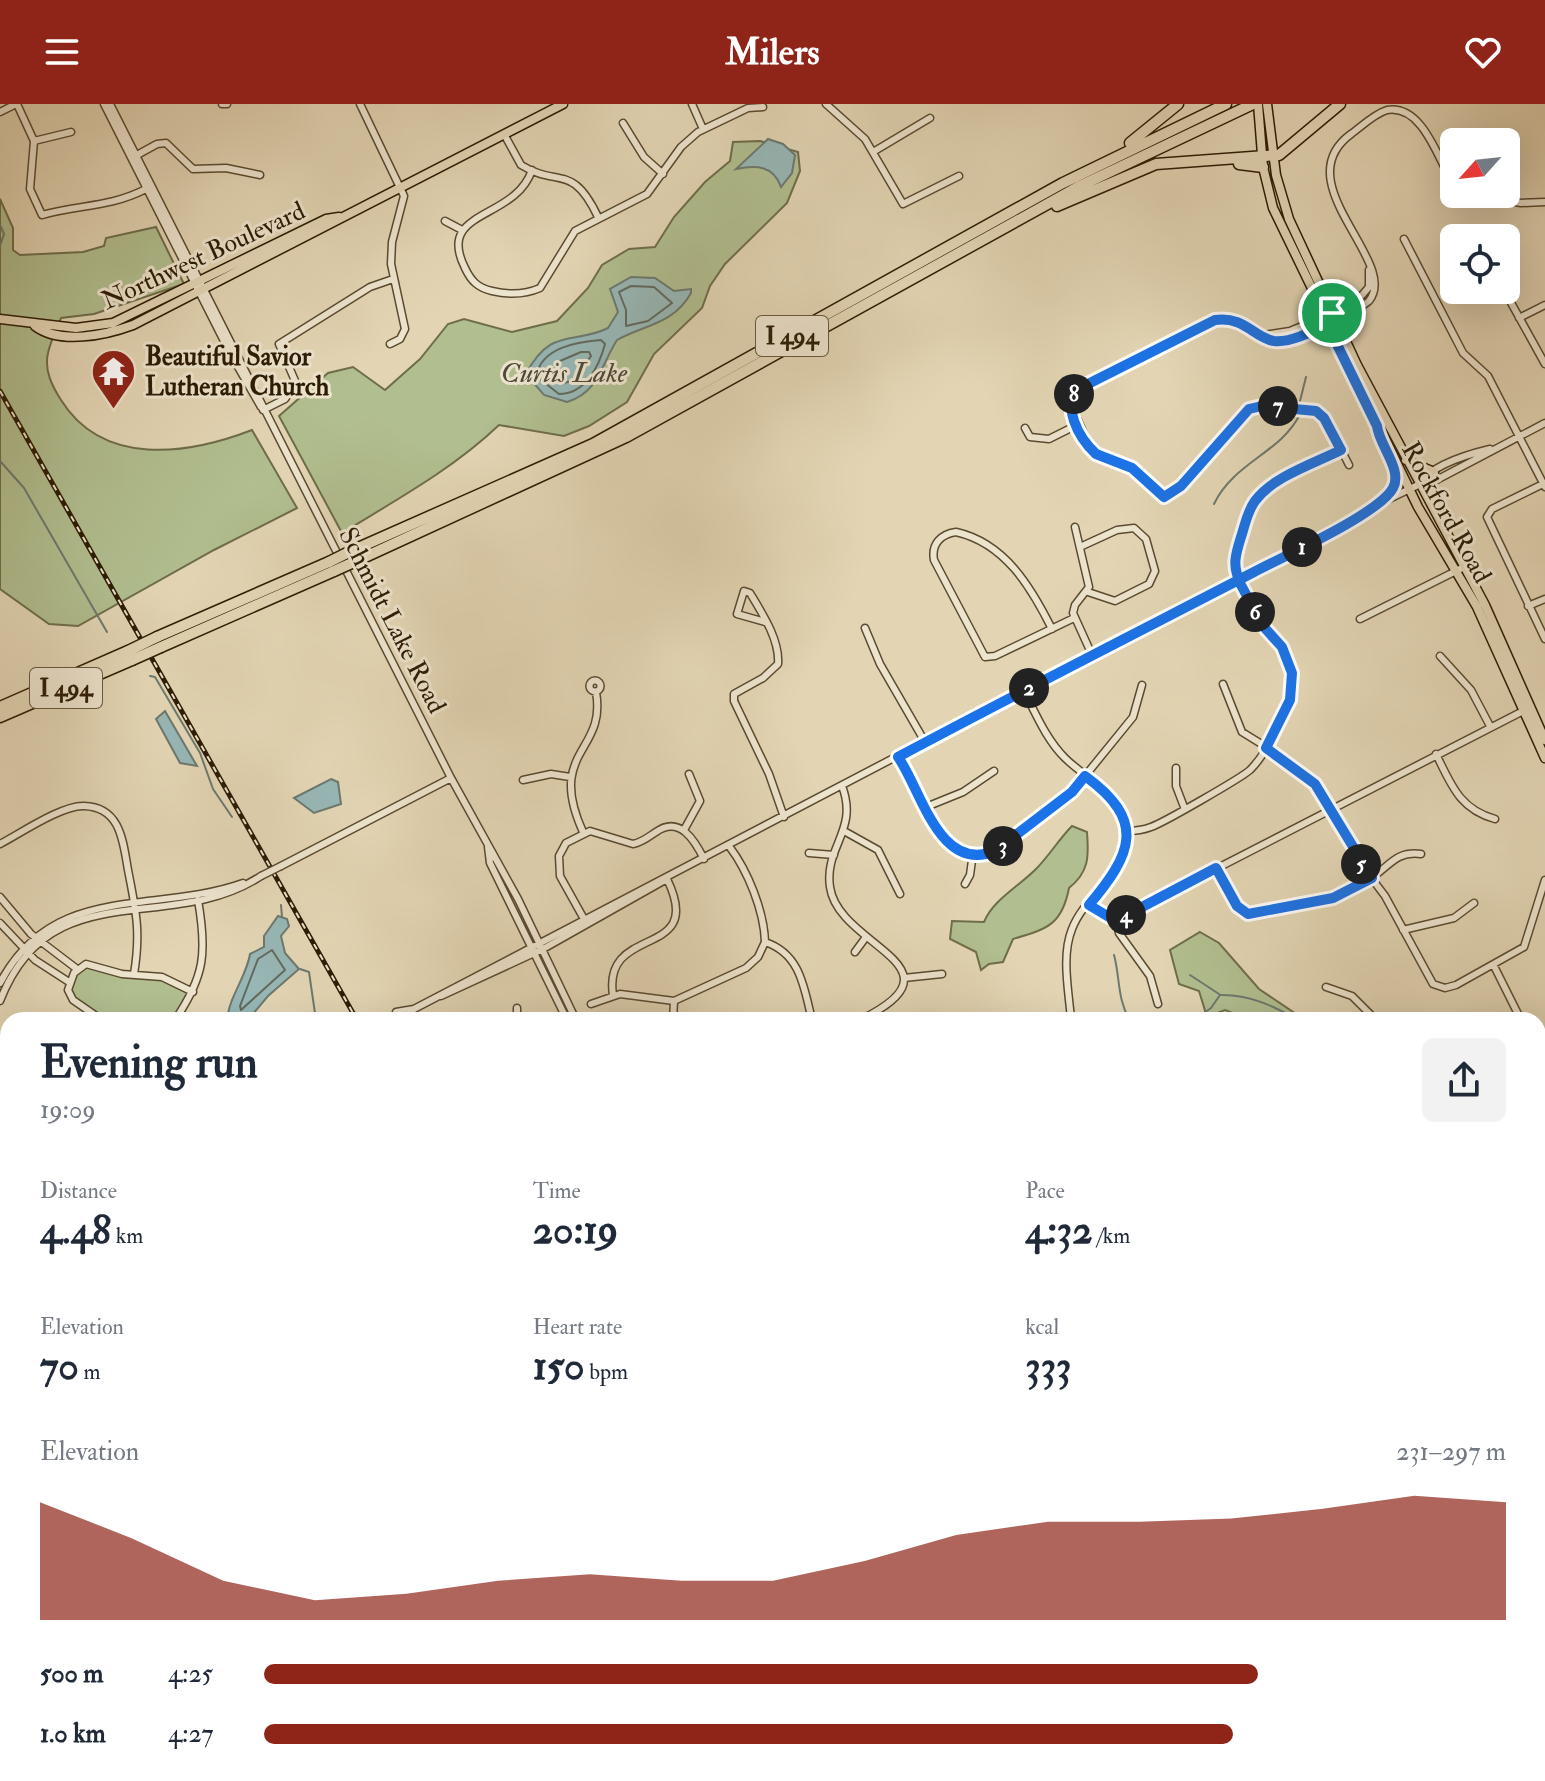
<!DOCTYPE html>
<html lang="en">
<head>
<meta charset="utf-8">
<style>
  body { margin:0; font-family:"IM FELL Double Pica",serif; background:#f2f2f3; color:#1f2937; height:100vh; display:flex; flex-direction:column; font-size:30px; white-space:nowrap }
  * { box-sizing:border-box; margin:0 }
  p { font-size:26px; color:#747a83 }
  .icon { flex:none; width:44px; height:44px; fill:none; stroke:currentColor; stroke-width:2; stroke-linecap:round; stroke-linejoin:round }
  .map { position:relative; flex:1; overflow:hidden }
  .panel { position:absolute; left:0px; top:908px; width:1546px; height:770px; display:flex; flex-direction:column; background:#fff; border-radius:24px 24px 0 0; box-shadow:0 8px 32px #0002 }
  .panel>* { flex:none }
  .needle { width:52px; rotate:243deg }
  .fabs { position:absolute; left:1440px; top:24px; display:grid; gap:16px }
  .fabs a { display:grid; place-items:center; width:80px; height:80px; border-radius:12px; background:#fff; box-shadow:0 8px 32px #0002; font-size:40px }
  .pin { position:absolute; display:grid; place-items:center; width:68px; height:68px; color:#fff; margin:-34px; border:4px solid #fff; border-radius:50%; box-shadow:0 2px 8px #0007 }
  .km { position:absolute; width:40px; height:40px; margin:-20px; border-radius:50%; background:#222; color:#fff; font-size:22px; line-height:40px; text-align:center }
  .round { display:grid; place-items:center; flex:none; width:84px; height:84px; border-radius:12px; background:#f2f2f3 }
  .overview { display:flex; align-items:center; justify-content:space-between; height:136px; padding:0 40px }
  h1 { font-size:44px; font-weight:800; line-height:60px }
  .stats { display:grid; grid-template-columns:repeat(3,1fr); gap:12px; height:136px; padding:8px 40px }
  .stats div { display:grid; align-content:center }
  .stats b { font-size:40px; font-weight:800 }
  .stats small { font-size:22px; font-weight:400 }
  .stats p { font-size:22px }
  .chart { height:224px; padding:16px 40px }
  .chart p { display:flex; justify-content:space-between }
  .chart svg { width:100%; height:144px; margin-top:8px; fill:#8f2418; opacity:.7 }
  ul { padding:0 40px; list-style:none; font-size:26px }
  li { display:grid; grid-template-columns:128px 96px 1fr; align-items:center; height:60px }
  li i { height:20px; border-radius:10px; background:#8f2418 }
  header { display:flex; justify-content:space-between; align-items:center; height:104px; padding:0 40px; background:#8f2418; color:#fff; font-size:36px; font-weight:800 }
  .map>svg:first-child { display:block }
  .green { fill:#b1be8f; stroke:#6e6d4a; stroke-width:2 }
  .water { fill:#97b7b6; stroke:#6c796f; stroke-width:2 }
  .lines { fill:none; stroke-linecap:round; stroke-linejoin:round }
  .shore { stroke:#626a5d; stroke-width:2 }
  .stream { stroke:#6c796f; stroke-width:2 }
  .minor-casing { stroke:#5a4a30; stroke-width:9 }
  .major-casing { stroke:#2c1c04; stroke-width:11 }
  .highway-casing { stroke:#2c1c04; stroke-width:13 }
  .minor { stroke:#ede4ce; stroke-width:6 }
  .major { stroke:#e3d5b4; stroke-width:8 }
  .highway { stroke:#e3d5b4; stroke-width:10 }
  .rail-casing { stroke:#2c1c04; stroke-width:5 }
  .rail { stroke:#ede4ce; stroke-width:2; stroke-dasharray:6; stroke-linecap:butt }
  .minor-bridge-casing { stroke:#5a4a30; stroke-width:9; stroke-linecap:butt }
  .highway-bridge-casing { stroke:#2c1c04; stroke-width:13; stroke-linecap:butt }
  .minor-bridge { stroke:#ede4ce; stroke-width:6 }
  .highway-bridge { stroke:#e3d5b4; stroke-width:10 }
  .route-casing { stroke:#fff; stroke-width:16 }
  .route { stroke:#1a73e8; stroke-width:10 }
  .labels { text-anchor:middle; stroke-width:6; stroke-linejoin:round; paint-order:stroke }
  .shield { fill:#ede4ce; stroke:#665841; stroke-width:2 }
  .shield-label { font-size:24px; font-weight:bold; fill:#2c1c04 }
  .street-label { font-size:26px; fill:#2c1c04; stroke:#ede4ce }
  .poi-label { font-size:26px; font-weight:bold; fill:#2c1c04; stroke:#ede4ce; text-anchor:start }
  .water-label { font-size:28px; font-style:italic; fill:#4c4a39; stroke:#ede4ce }
</style>
</head>
<body>
<header><svg class="icon" aria-label="menu" viewBox="0 0 24 24"><path d="M4 6h16M4 12h16M4 18h16"/></svg>Milers<svg class="icon" aria-label="heart" viewBox="0 0 24 24"><path d="M12 20l-8-8c-3-5 5-10 8-4 3-6 11-1 8 4z"/></svg></header>
<div class="map">
<svg width="1545" height="1677" viewBox="0 0 1545 1677">
  <rect width="100%" height="100%" fill="#e3d5b4"/>
  <filter id="stains"><feTurbulence type="fractalNoise" baseFrequency=".0025" numOctaves="4"/><feColorMatrix values="0 0 0 0 .2 0 0 0 0 .09 0 0 0 0 .02 0 0 0 .5 -.17"/></filter>
  <radialGradient id="worn" r=".72"><stop offset=".6" stop-color="#630" stop-opacity="0"/><stop offset="1" stop-color="#630" stop-opacity=".3"/></radialGradient>
  <path class="green" d="M760,37L798,48L800,67L787,99L725,160L710,182L702,204L654,250L627,298L589,322L564,332L499,321C453,365 396,396 342,429L279,312L328,269L353,263L385,286L420,255L448,220L464,215L512,228L557,217L588,184L602,161L629,145L655,143L674,113L705,78L730,57L733,38Z
    M0,95L13,124V146L20,151L83,148L104,142L106,134L156,123L184,180L94,210L61,214C57,225 50,238 48,249C44,266 52,282 61,296C103,363 187,351 252,326L297,404L214,446L78,522L49,520L0,485Z
    M1072,722L1087,728C1089,753 1089,768 1069,784C1062,821 1047,825 1013,835L1003,858L989,860L981,866L976,848L950,835L952,817L984,818C993,796 1018,783 1036,765C1049,752 1059,735 1072,722Z
    M1200,828L1219,839L1259,885L1305,916H1251L1225,906L1207,913L1199,887L1179,880L1170,846Z
    M81,862L122,870H150L193,888L174,916C130,916 93,927 68,883Z
    M1538,1179L1545,1183V1329L1538,1332Z"/>
  <path class="water" d="M768,35L783,40L795,51L792,69L781,83C773,61 756,61 736,65Z
    M631,173L655,174L674,187L691,185V189C674,220 644,221 617,236C601,261 599,288 567,298L544,291L526,270C551,222 574,241 608,224L618,208L610,185Z
    M165,607L197,662L180,659L156,615Z
    M331,675L338,678L341,700L314,709L294,694Z
    M278,812L287,815L289,822L281,832L285,849L299,865L268,892L248,916H228C226,898 247,872 250,850L264,843V832Z
    M8,1290V1388L0,1386V1297Z"/>
  <g class="lines">
    <path class="shore" d="M631,182L654,183L672,199L648,217L626,222V206L619,188Z
      M601,236L605,240C599,263 585,290 559,290L536,272C542,243 577,238 601,236Z
      M581,248H589L591,252L574,276L561,280L550,272L560,257Z
      M272,846L285,866L241,906L240,902L258,855Z"/>
    <path class="stream" d="M0,121L4,130L0,142
      M1300,297L1306,273
      M0,357L24,384L107,528
      M1214,400C1234,358 1281,349 1300,310
      M150,572L155,573L200,649L213,685L232,713
      M281,801L282,813
      M1114,851C1120,872 1117,896 1130,916
      M300,865L309,868L316,916
      M1190,871L1219,890
      M1194,916L1211,904L1220,891C1248,890 1274,902 1298,916
      M306,1677L312,1670"/>
    <defs>
      <path id="minor" d="M17,0L34,37L30,85L42,111C81,100 108,104 146,85
        M104,0L230,249L261,303
        M110,0L451,674L518,795L576,916
        M222,0H227
        M360,0L404,92L392,138L391,160L405,225L400,235L390,240
        M692,0L703,25
        M826,0L865,35L903,100L959,72
        M0,8L16,0
        M623,19L644,53L663,70
        M504,30L521,61C558,84 572,58 598,113
        M34,37L71,28
        M873,48L930,14
        M137,51L157,40L166,39L193,65L226,64L260,71
        M532,66C515,117 435,105 465,164C471,177 478,184 492,187C509,191 524,191 540,184L575,127L647,90L681,43L698,28L748,4L763,3
        M1468,90L1521,99L1545,98
        M445,117L462,126
        M1404,135L1463,249L1488,272L1545,383
        M1504,186L1545,260
        M1519,214L1545,201
        M1264,231L1290,227L1324,213L1356,198L1369,183V166
        M263,306L285,295L296,279L279,240L370,183L393,175
        M1025,324L1030,333L1049,335L1077,321
        M1349,361L1327,318L1316,307L1262,302L1249,305L1181,382L1164,393L1132,364L1102,354L1091,345L1070,299L1082,283L1215,216C1247,212 1250,230 1272,237C1290,242 1354,209 1369,197C1401,158 1284,79 1351,30C1362,22 1374,10 1387,6C1424,0 1439,59 1454,81
        M1545,379L1492,405L1487,413L1545,535
        M1419,380C1432,361 1469,350 1490,345
        M1075,423L1089,483L1075,501L1073,509L1092,551
        M1080,443L1117,426L1134,424L1146,435L1155,467L1149,480L1115,497L1088,488
        M1528,502L1545,495
        M1360,515L1464,463
        M765,518L737,510L744,487L750,489C762,509 780,536 778,560L763,574L734,590V597L769,670L784,713
        M865,524L880,560L925,638
        M1052,525C1031,483 1005,439 956,428C941,430 931,440 934,456L985,553L995,552L1074,514
        M1440,552L1471,586L1490,622
        M589.5 582a5.5 5.5 0 1 1 11 0a5.5 5.5 0 1 1-11 0Z
        M1223,580L1242,628L1284,654L1320,687L1354,751L1385,792L1433,880L1445,884L1456,881L1524,843L1545,776
        M1024,587C1036,610 1046,635 1065,654C1083,672 1111,685 1122,709C1145,762 1088,783 1072,825C1061,852 1069,888 1071,916
        M1436,650C1451,680 1459,705 1495,715
        M898,653C924,691 931,750 987,750L1072,688L1133,613L1142,581
        M1176,664V682L1184,703
        M523,676L551,670L570,673
        M842,682C859,726 824,743 830,783C838,843 971,862 860,916
        M926,703L963,688L994,667
        M684,726L700,697L689,670
        M844,727L878,746L900,790
        M1127,727C1135,727 1143,726 1151,723C1163,719 1241,674 1250,666C1269,647 1296,594 1291,567C1288,545 1271,534 1260,517C1238,480 1229,469 1243,427C1259,376 1297,369 1341,346
        M583,728C546,646 607,649 596,588
        M0,740C21,729 62,701 84,702C121,703 123,738 128,766C136,807 141,828 134,870
        M729,742C748,767 764,807 765,838C801,850 804,884 812,916
        M488,743L490,759L567,916
        M809,749L834,751
        M281,762L451,674
        M1216,764L1240,806L1248,810C1290,806 1338,798 1373,773C1391,760 1397,747 1421,750
        M965,780L970,771L973,749
        M0,793L31,830L77,865
        M1089,801L1109,813L1130,809L1527,605
        M1116,814L1119,829L1150,872L1158,900
        M584,815L560,772L559,752L566,739L590,727L633,740C643,738 648,733 656,728C680,711 695,737 704,755
        M0,819L35,856L69,878
        M1403,826L1454,814L1474,799
        M855,848L866,833
        M1494,862L1521,916
        M904,874L942,870
        M0,879C54,777 153,811 243,779
        M1326,883L1352,892L1376,916
        M613,891C602,818 707,857 667,775
        M441,892L543,845L667,775
        M0,897C50,767 170,832 261,772
        M591,900L620,890L674,897L746,864L758,853L765,838
        M396,908L414,905L1383,398L1418,381H1427L1545,319
        M102,916L73,896L68,886L74,869L86,860L122,870L162,873L193,888
        M175,916C205,872 207,848 198,796
        M517,916V904
        M673,916L674,897
        M1538,955L1545,953
        M0,998L8,1001
        M0,1068L8,1071
        M1538,1073L1545,1072
        M0,1169L8,1151
        M0,1482L8,1484
        M1538,1484H1545
        M753,1670L755,1677
        M813,1670L814,1677
        M908,1670L912,1677
        M948,1670L951,1677
        M957,1670L961,1677
        M1149,1670L1151,1677
        M185,1677L188,1670
        M259,1677L265,1670
        M446,1677L453,1670
        M682,1677L684,1670
        M700,1677L701,1670
        M1327,1677V1670"/>
      <path id="major" d="M1258,0L1263,63L1273,104L1418,403L1477,503L1545,654
        M1267,0L1276,71L1289,115L1357,261L1485,501L1545,636
        M1326,190L1338,198H1356
        M0,215L76,224L113,219L326,115L339,113
        M1307,220L1313,210L1314,192
        M35,222C60,241 106,231 133,221L563,0
        M1346,234V219L1355,205
        M1406,356L1434,368
        M1383,398L1396,376L1389,356
        M1538,1431L1545,1427
        M1046,1677L1066,1670"/>
      <path id="highway" d="M1130,39L1178,0
        M1239,60L1263,63
        M1057,102L1156,60L1279,51L1340,0
        M349,448L593,340L1063,79L1226,0
        M354,458L626,333L1080,82L1253,0
        M157,533L329,458
        M161,543L334,467
        M0,603L128,547
        M0,613L132,556"/>
    </defs>
    <use href="#minor" class="minor-casing"/>
    <use href="#major" class="major-casing"/>
    <use href="#highway" class="highway-casing"/>
    <use href="#minor" class="minor"/>
    <use href="#major" class="major"/>
    <use href="#highway" class="highway"/>
    <defs>
      <path id="rail" d="M0,287L357,916
        M560,1677L561,1670"/>
    </defs>
    <use href="#rail" class="rail-casing"/>
    <use href="#rail" class="rail"/>
    <defs>
      <path id="minor-bridge" d="M261,772L281,762"/>
      <path id="highway-bridge" d="M329,458L349,448
        M334,467L354,458
        M128,547L157,533
        M132,556L161,543"/>
    </defs>
    <use href="#minor-bridge" class="minor-bridge-casing"/>
    <use href="#highway-bridge" class="highway-bridge-casing"/>
    <use href="#minor-bridge" class="minor-bridge"/>
    <use href="#highway-bridge" class="highway-bridge"/>
  </g>
  <g class="lines">
    <defs>
      <path id="route" d="M1332,209L1324,213L1327,220L1377,322C1379,341 1403,366 1393,384C1379,410 1284,452 1254,468C1136,529 1016,590 898,653C921,685 939,770 995,747L1072,688L1085,672C1147,717 1132,750 1089,801L1109,813L1125,812L1216,764L1237,802L1248,810L1333,794L1372,774L1315,680L1266,644L1290,596L1292,569L1282,543L1263,522L1241,481C1232,462 1235,452 1241,433C1245,421 1247,408 1255,397C1272,373 1315,359 1341,346L1324,314L1316,307L1262,302L1249,305L1181,382L1164,393L1132,364L1096,350C1079,334 1059,300 1082,283L1215,216C1245,212 1254,234 1274,237C1294,239 1318,224 1335,216L1332,209"/>
    </defs>
    <use href="#route" class="route-casing"/>
    <use href="#route" class="route"/>
  </g>
  <defs>
    <symbol id="temple-pin" viewBox="-11 -11 22 30"><path d="M0 17L-7.5 6A9.5 9.5 0 1 1 7.5 6Z" fill="#8f2418" stroke="#ede4ce"/><path d="M0-6L5-2H3V0L6.5 2.5H4V6H1.5V3h-3V6H-4V2.5H-6.5L-3 0V-2H-5Z" fill="#fff"/></symbol>
  </defs>
  <g fill-rule="evenodd">
    <use href="#temple-pin" x="88" y="242" width="51" height="69"/>
  </g>
  <g class="labels">
    <g class="shield">
      <rect x="756" y="212" width="72" height="40" rx="6"/>
      <rect x="30" y="564" width="72" height="40" rx="6"/>
    </g>
    <g class="shield-label">
      <text x="792" y="240">I 494</text>
      <text x="66" y="592">I 494</text>
    </g>
    <g class="street-label">
      <text transform="translate(203 151) rotate(-25)" y="9">Northwest Boulevard</text>
      <text transform="translate(1447 408) rotate(61)" y="9">Rockford Road</text>
      <text transform="translate(393 516) rotate(63)" y="9">Schmidt Lake Road</text>
    </g>
    <g class="poi-label">
      <text x="145" y="261">Beautiful Savior<tspan x="145" dy="30">Lutheran Church</tspan></text>
    </g>
    <g class="water-label">
      <text x="564" y="278">Curtis Lake</text>
    </g>
  </g>
  <rect width="100%" height="100%" filter="url(#stains)"/>
  <rect width="100%" height="100%" fill="url(#worn)"/>
</svg>
<div class="fabs">
<a><svg class="needle" viewBox="-14 -14 28 28"><path d="M0-13l5 13h-10z" fill="#e53935"/><path d="M0 13l5-13h-10z" fill="#747a83"/></svg></a>
<a><svg class="icon" aria-label="locate" viewBox="0 0 24 24"><circle cx="12" cy="12" r="6"/><path d="M12 2v4M12 18v4M2 12h4M18 12h4"/></svg></a>
</div>
<div class="pin" style="left:1332px;top:209px;background:#1e9e55"><svg class="icon" aria-label="arrive" viewBox="0 0 24 24"><path d="M6 21V4h12l-3 4 3 4H6"/></svg></div>
<b class="km" style="left:1302px;top:443px">1</b>
<b class="km" style="left:1029px;top:584px">2</b>
<b class="km" style="left:1003px;top:742px">3</b>
<b class="km" style="left:1126px;top:811px">4</b>
<b class="km" style="left:1361px;top:760px">5</b>
<b class="km" style="left:1255px;top:508px">6</b>
<b class="km" style="left:1278px;top:302px">7</b>
<b class="km" style="left:1074px;top:290px">8</b>
<section class="panel">
<div class="overview"><div><h1>Evening run</h1><p>19:09</p></div><a class="round"><svg class="icon" aria-label="share" viewBox="0 0 24 24"><path d="M12 15V3M7 8l5-5 5 5M5 13v7h14v-7"/></svg></a></div>
<div class="stats">
<div><p>Distance</p><b>4.48<small> km</small></b></div>
<div><p>Time</p><b>20:19</b></div>
<div><p>Pace</p><b>4:32<small> /km</small></b></div>
</div>
<div class="stats">
<div><p>Elevation</p><b>70<small> m</small></b></div>
<div><p>Heart rate</p><b>150<small> bpm</small></b></div>
<div><p>kcal</p><b>333</b></div>
</div>
<div class="chart"><p><span>Elevation</span>231–297 m</p>
<svg viewBox="0 0 160 44" preserveAspectRatio="none"><path d="M0 44V8L10 19L20 32L30 38L40 36L50 32L60 30L70 32L80 32L90 26L100 18L110 14L120 14L130 13L140 10L150 6L160 8V44z"/></svg>
</div>
<ul>
<li><b>500 m</b>4:25<i style="width:80%"></i></li>
<li><b>1.0 km</b>4:27<i style="width:78%"></i></li>
</ul>
</section>
</div>
</body>
</html>
